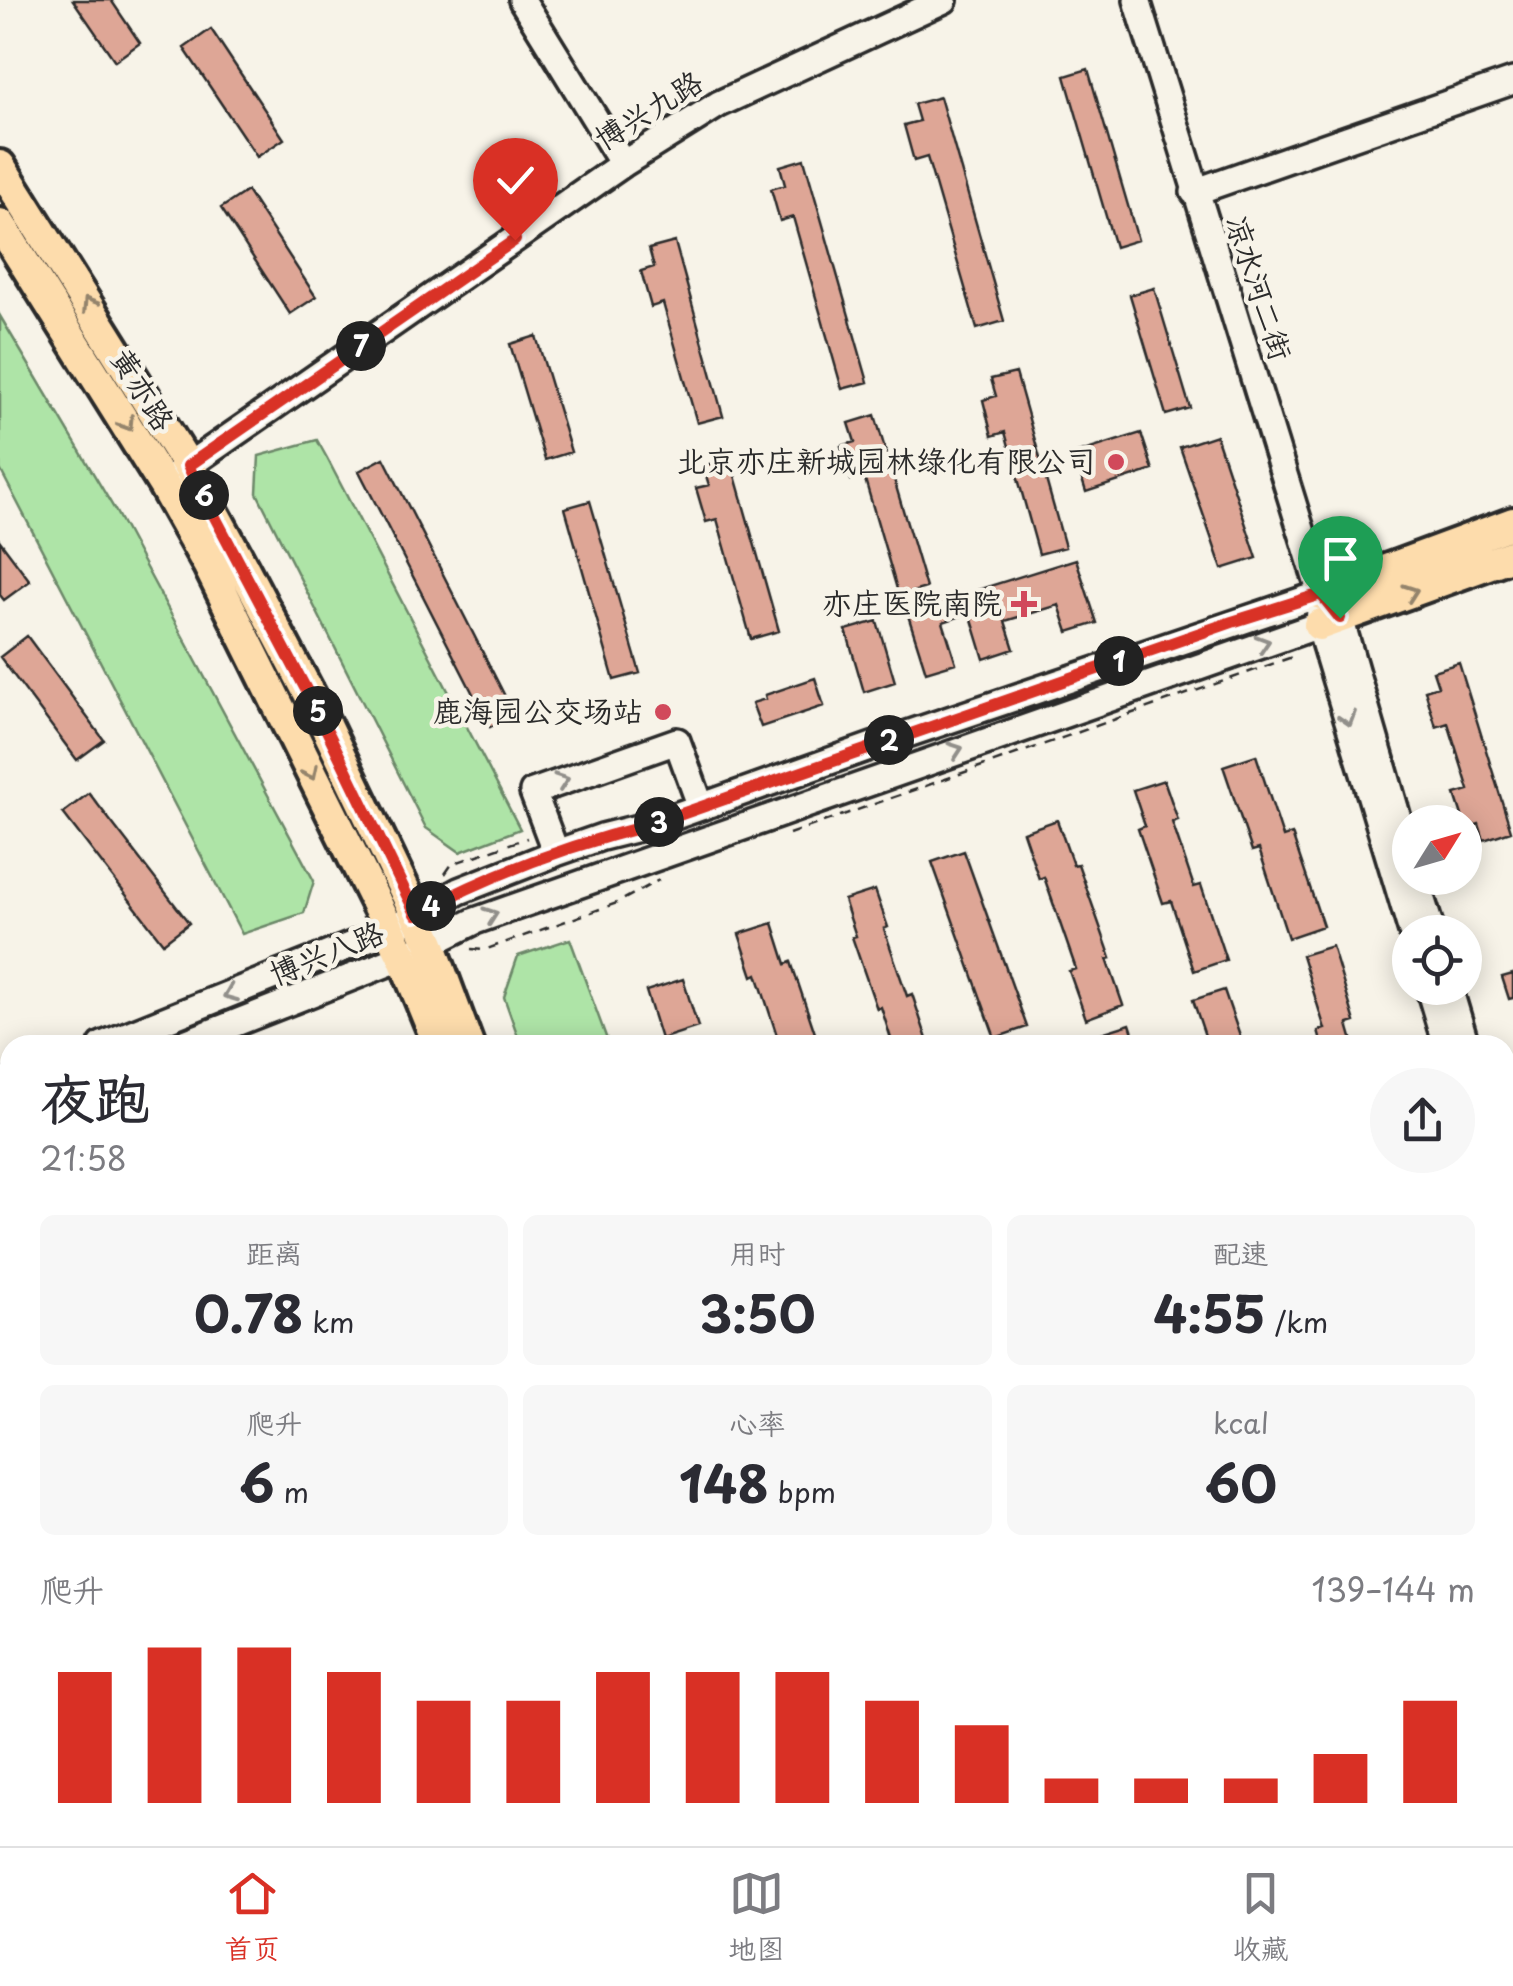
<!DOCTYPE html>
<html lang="zh">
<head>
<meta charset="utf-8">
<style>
  body { margin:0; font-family:"Playpen Sans","LXGW WenKai TC",sans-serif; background:#f7f7f7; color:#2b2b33; height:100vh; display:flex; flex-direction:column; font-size:38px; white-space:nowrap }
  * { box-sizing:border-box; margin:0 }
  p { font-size:32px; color:#7c7c81 }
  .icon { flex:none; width:55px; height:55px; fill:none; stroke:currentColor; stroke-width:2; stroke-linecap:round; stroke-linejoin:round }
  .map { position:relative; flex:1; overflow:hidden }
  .panel { position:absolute; left:0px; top:1035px; width:1515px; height:812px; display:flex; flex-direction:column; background:#fff; border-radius:30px 30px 0 0; box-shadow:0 5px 25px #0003 }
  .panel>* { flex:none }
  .needle { width:65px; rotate:53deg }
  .fabs { position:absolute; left:1392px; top:805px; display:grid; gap:20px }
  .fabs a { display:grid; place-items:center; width:90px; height:90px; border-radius:50%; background:#fff; box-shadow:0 5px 25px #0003; font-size:50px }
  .pin { position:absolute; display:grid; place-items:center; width:85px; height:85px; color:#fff; margin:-102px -42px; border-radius:50% 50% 50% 0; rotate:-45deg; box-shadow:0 0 10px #0007 }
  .pin .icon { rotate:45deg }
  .km { position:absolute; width:50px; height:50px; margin:-25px; border-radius:50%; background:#222; color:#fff; font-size:28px; line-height:50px; text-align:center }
  .round { display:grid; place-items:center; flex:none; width:105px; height:105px; border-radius:52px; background:#f7f7f7 }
  .overview { display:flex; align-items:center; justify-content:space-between; height:170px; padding:0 40px }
  h1 { font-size:55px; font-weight:700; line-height:75px }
  .figures { display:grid; grid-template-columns:repeat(3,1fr); gap:15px; height:170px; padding:10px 40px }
  .figures div { display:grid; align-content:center; border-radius:15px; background:#f7f7f7; text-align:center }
  .figures b { font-size:50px; font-weight:700 }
  .figures small { font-size:28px; font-weight:400 }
  .figures p { font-size:28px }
  .chart { height:280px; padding:20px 40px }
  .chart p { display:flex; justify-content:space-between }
  .chart svg { width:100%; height:180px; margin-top:10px; stroke:#d93025; stroke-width:6 }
  .menu { display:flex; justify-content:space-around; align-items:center; height:140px; border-top:2px solid #e1e1e2; background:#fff; font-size:28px; color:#7c7c81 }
  .menu a { display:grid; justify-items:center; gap:5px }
  .menu .on { color:#d93025 }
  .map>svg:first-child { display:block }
  .built { fill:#f0dccf }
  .green { fill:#aee4a7; stroke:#6c8869; stroke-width:2.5 }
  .building { fill:#dea696; stroke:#2b2b2b; stroke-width:2.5 }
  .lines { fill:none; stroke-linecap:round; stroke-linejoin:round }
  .minor-casing { stroke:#2b2b2b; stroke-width:32 }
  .major-casing { stroke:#2b2b2b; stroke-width:38 }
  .path { stroke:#2b2b2b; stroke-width:2.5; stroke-dasharray:10 8; stroke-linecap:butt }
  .minor { stroke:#f7f3e8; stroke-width:25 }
  .major { stroke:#fddcac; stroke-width:30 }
  .oneway { stroke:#94846c }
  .oneway2 { stroke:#918f8a }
  .route-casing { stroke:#fff; stroke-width:20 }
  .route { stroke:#d93025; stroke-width:12 }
  .poi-dot { fill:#d1495b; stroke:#f7f3e8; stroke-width:4 }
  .labels { text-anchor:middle; stroke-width:9; stroke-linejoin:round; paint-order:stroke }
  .street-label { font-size:30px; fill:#2b2b2b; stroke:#f7f3e8 }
  .poi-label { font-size:30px; fill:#2b2b2b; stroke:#f7f3e8; text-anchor:end }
</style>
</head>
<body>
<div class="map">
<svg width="1513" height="1846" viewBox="0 0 1513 1846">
  <rect width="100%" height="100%" fill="#f7f3e8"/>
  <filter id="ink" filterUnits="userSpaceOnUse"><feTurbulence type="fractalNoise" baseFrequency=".01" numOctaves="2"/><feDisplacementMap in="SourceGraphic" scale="20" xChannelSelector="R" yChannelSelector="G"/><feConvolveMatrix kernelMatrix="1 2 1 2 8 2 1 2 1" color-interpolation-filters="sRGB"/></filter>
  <g filter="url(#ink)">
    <path class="built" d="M385,1838H569L573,1846H388Z"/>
    <path class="green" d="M0,316L115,510L314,881L304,913L242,934L0,469Z
      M317,440L327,458L520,829L460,852L426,828L257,493L259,456Z
      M570,939L609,1045H521L504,997L518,956Z"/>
    <path class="building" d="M73,0H111L140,43L115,61Z
      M211,29L284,139L257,157L184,48Z
      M1088,69L1138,240L1115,247L1065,76Z
      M940,97L1004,321L977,329L927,157L914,161L904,125L919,121L914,104Z
      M804,159L868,382L842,389L793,217L780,221L771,189L785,185L780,166Z
      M247,191L316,297L290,314L221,208Z
      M675,242L723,416L697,423L663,303L651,307L641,271L654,267L649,249Z
      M1154,288L1190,408L1166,415L1130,295Z
      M536,336L571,452L545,460L510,344Z
      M1016,373L1065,547L1039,554L1005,432L992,436L983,400L996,396L991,379Z
      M875,415L926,588L899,596L864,476L851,480L841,446L855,442L849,423Z
      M1141,433L1153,470L1086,492L1074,454Z
      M1216,435L1257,558L1222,569L1180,447Z
      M384,458L514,714L490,727L359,471Z
      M730,458L779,631L751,639L717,519L706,522L696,488L709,485L703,466Z
      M590,501L640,673L614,680L565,508Z
      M0,541L30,581L4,600L0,595Z
      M1076,559L1097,623L1068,632L1059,605L1005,621L1014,649L984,659L970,613L943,622L956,663L926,672L907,612Z
      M877,621L895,682L864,692L846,630Z
      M27,636L104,740L77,760L0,657Z
      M1459,663L1511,831L1484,840L1479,824L1466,828L1455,794L1469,790L1448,723L1436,727L1425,690L1438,686L1433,671Z
      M815,678L824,706L761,727L752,703L766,699L765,695Z
      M1256,755L1283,837L1292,834L1323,926L1288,938L1259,849L1252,851L1223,766Z
      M1164,780L1178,820L1172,822L1194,887L1201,885L1226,960L1194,971L1171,901L1163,903L1138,829L1145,826L1133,790Z
      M89,793L189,923L163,943L63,813Z
      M1057,820L1073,865L1078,864L1111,958L1107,959L1123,1005L1086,1019L1069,971L1076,969L1044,877L1039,879L1023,832Z
      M964,851L1027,1027L995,1038L932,862Z
      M875,890L888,927L884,929L907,996L912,994L929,1045H893L881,1007L877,1009L852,937L856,936L844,900Z
      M773,923L786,964L791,962L819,1045H780L757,974L753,976L739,934Z
      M1332,946L1355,1022L1348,1024L1354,1045H1322L1318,1031L1325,1029L1302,955Z
      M1513,974V998L1509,999L1502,977Z
      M683,979L698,1027L661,1039L646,991Z
      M1224,990L1243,1045H1208L1193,1000Z
      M1130,1024L1137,1045H1101L1098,1034Z
      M85,1838H119L122,1846H88Z
      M193,1838H230L233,1846H196Z
      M306,1838H340L343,1846H309Z
      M923,1838H1129L1106,1846H926Z
      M1299,1838H1336L1339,1846H1271Z
      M1412,1838H1453L1456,1846H1414Z"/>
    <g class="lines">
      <defs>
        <path id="minor" d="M522,0L623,164
          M1137,0L1321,594L1319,625L1412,932
          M1194,192L1513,81
          M172,477L623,164L719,104L944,0
          M1330,606L1340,618L1410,860
          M556,853L533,792L677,741L701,807
          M1415,878L1432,932
          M1429,988L1446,1045
          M1449,988L1466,1045
          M102,1045L389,930L459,891L556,853L602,837L650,825L875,745L1321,594
          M180,1045L403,957L475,921L1319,625
          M0,1086L10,1082
          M0,1117L10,1113
          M1505,1174L1513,1201
          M1505,1237L1513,1264
          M1505,1533L1513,1530
          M373,1838L376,1846
          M682,1846L705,1838"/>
        <path id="major" d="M0,166L188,466L238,558L321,716L430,943L468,1045
          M0,224L163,484L209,566L403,957L439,1045
          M1321,594L1513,523
          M1319,625L1513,555
          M722,1838L725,1846
          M757,1838L760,1846"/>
      </defs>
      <use href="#minor" class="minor-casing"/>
      <use href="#major" class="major-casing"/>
      <path class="path" d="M789,834L1295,656
        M445,874L452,864L527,838
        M471,949L484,950L617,903L659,880"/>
      <use href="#minor" class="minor"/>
      <use href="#major" class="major"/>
    </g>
    <defs><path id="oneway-chevron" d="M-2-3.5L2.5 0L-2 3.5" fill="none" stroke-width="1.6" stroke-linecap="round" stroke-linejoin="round" transform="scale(2.5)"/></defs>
    <g class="oneway">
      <use href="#oneway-chevron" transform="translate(89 304) rotate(-122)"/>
      <use href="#oneway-chevron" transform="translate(127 424) rotate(58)"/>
      <use href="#oneway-chevron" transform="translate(1411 592) rotate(-20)"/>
      <use href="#oneway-chevron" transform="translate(311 773) rotate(64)"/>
    </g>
    <g class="oneway2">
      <use href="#oneway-chevron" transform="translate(1263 643) rotate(-18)"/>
      <use href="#oneway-chevron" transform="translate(1348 719) rotate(73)"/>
      <use href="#oneway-chevron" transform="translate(956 750) rotate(-19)"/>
      <use href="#oneway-chevron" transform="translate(562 781) rotate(-19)"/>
      <use href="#oneway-chevron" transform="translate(491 915) rotate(-20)"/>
      <use href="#oneway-chevron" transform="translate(230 994) rotate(158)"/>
    </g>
  </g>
  <g class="lines" filter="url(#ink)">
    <defs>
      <path id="route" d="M515,240L188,466L320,716L416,914C489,875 569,845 650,825L1232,622L1321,594L1340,618"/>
    </defs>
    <use href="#route" class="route-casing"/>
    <use href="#route" class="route"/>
  </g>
  <g class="poi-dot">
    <circle cx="1116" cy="462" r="10"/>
    <path d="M1019 589h10v10h10v10h-10v10h-10v-10h-10v-10h10z"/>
    <circle cx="663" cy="712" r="10"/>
  </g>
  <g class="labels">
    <g class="street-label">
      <text transform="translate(649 111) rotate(-32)" y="10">博兴九路</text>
      <text transform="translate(1258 288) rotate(72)" y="10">凉水河二街</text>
      <text transform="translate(142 390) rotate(58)" y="10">黄亦路</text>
      <text transform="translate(327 954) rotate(-22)" y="10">博兴八路</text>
    </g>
    <g class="poi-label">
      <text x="1096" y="472">北京亦庄新城园林绿化有限公司</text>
      <text x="1002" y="614">亦庄医院南院</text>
      <text x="643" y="722">鹿海园公交场站</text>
    </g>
  </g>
</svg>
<div class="fabs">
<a><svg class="needle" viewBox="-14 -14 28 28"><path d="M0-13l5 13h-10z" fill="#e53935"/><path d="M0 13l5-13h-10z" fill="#7c7c81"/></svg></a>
<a><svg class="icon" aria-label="locate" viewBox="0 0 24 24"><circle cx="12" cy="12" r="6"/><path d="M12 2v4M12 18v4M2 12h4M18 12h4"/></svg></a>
</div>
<div class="pin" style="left:1340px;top:618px;background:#1e9e55"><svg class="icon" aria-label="arrive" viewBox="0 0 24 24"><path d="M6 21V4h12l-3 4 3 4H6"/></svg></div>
<div class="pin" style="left:515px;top:240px;background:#d93025"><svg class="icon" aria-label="check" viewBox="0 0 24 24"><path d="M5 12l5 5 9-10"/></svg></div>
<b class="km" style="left:1119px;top:661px">1</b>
<b class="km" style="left:889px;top:740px">2</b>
<b class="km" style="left:659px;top:822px">3</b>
<b class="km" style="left:431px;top:906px">4</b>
<b class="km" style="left:318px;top:711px">5</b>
<b class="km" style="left:204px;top:495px">6</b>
<b class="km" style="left:361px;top:346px">7</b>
<section class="panel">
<div class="overview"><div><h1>夜跑</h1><p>21:58</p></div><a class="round"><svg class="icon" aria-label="share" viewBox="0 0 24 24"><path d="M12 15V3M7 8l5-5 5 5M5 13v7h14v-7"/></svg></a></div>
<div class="figures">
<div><p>距离</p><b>0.78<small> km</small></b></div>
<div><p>用时</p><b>3:50</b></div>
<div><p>配速</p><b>4:55<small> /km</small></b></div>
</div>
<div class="figures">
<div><p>爬升</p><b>6<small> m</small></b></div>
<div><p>心率</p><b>148<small> bpm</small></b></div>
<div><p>kcal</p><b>60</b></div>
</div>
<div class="chart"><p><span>爬升</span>139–144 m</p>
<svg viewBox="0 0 160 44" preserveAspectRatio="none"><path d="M5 44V12M15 44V6M25 44V6M35 44V12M45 44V19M55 44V19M65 44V12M75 44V12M85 44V12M95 44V19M105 44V25M115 44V38M125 44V38M135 44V38M145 44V32M155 44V19"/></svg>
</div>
</section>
</div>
<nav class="menu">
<a class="on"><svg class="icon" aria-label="home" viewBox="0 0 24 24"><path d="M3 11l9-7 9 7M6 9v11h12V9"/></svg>首页</a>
<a><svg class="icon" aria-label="map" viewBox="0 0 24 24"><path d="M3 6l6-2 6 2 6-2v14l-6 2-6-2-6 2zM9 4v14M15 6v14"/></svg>地图</a>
<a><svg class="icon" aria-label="saved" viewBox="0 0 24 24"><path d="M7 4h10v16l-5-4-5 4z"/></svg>收藏</a>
</nav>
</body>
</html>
